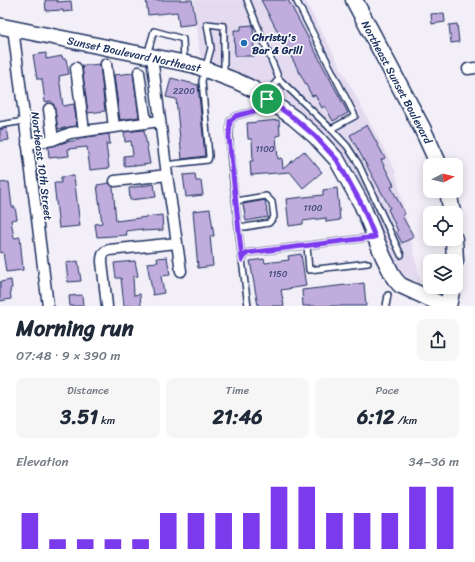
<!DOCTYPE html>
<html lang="en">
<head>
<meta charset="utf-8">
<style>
  body { margin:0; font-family:Sriracha,sans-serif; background:#f6f6f7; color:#1f2937; height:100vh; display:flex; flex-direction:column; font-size:15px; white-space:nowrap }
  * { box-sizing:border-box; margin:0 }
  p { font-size:13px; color:#747a83 }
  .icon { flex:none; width:22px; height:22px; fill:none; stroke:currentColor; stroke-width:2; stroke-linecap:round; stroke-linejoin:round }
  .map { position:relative; height:306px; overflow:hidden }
  .side { display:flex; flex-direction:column; background:#fff; flex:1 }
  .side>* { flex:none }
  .needle { width:26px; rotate:83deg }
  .tools { position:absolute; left:423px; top:158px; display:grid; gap:8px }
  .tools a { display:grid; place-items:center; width:40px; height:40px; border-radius:8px; background:#fff; box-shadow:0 2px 10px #0003; font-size:20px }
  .pin { position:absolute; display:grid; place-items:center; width:34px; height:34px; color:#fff; margin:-17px; border:2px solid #fff; border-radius:50%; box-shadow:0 1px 4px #0007 }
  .round { display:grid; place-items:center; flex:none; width:42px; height:42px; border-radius:8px; background:#f6f6f7 }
  .summary { display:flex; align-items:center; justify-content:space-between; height:68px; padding:0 16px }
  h1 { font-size:22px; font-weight:700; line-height:30px }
  .metrics { display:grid; grid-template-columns:repeat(3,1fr); gap:6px; height:68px; padding:4px 16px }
  .metrics div { display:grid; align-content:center; border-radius:8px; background:#f6f6f7; text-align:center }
  .metrics b { font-size:20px; font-weight:700 }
  .metrics small { font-size:11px; font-weight:400 }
  .metrics p { font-size:11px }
  .chart { height:112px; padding:8px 16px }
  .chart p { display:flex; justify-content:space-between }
  .chart svg { width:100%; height:72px; margin-top:4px; stroke:#7c3aed; stroke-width:6 }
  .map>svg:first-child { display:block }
  .built { fill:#e4dbf0 }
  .building { fill:#c1addd; stroke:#1b2f5e }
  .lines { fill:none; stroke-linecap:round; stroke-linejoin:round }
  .service-casing { stroke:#1b2f5e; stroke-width:8 }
  .minor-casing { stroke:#1b2f5e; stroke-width:13 }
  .secondary-casing { stroke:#1b2f5e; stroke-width:18 }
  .primary-casing { stroke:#1b2f5e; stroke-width:19 }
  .service { stroke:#fff; stroke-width:5 }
  .minor { stroke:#fff; stroke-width:10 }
  .secondary { stroke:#fff; stroke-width:15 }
  .primary { stroke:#fff; stroke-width:16 }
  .route-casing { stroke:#fff; stroke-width:8 }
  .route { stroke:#7c3aed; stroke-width:5 }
  .poi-dot { fill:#1f6fb2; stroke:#fff; stroke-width:1.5 }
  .labels { text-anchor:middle; stroke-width:3; stroke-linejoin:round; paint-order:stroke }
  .number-label { font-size:9px; fill:#444e7e }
  .poi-label { font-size:11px; font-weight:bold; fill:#1b2f5e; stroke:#fff; text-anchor:start }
  .street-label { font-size:11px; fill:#1b2f5e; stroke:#fff }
</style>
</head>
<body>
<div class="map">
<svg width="475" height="306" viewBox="0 0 475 306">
  <rect width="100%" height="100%" fill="#f3eff8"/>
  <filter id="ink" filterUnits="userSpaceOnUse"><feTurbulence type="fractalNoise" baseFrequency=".025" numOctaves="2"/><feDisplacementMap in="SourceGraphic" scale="8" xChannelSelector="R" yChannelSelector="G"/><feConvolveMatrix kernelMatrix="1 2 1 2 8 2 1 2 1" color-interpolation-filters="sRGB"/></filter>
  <g filter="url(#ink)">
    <path class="built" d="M194,0H305L395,170L421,283L404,277L395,268L355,178L339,149L259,84L200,56Z"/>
    <path class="building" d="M45,0H57V2L71,1L72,11L63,12V10L46,11Z
      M146,0H192L196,24L179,26L177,12L148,15Z
      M261,0H288L348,113L333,121L325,106L322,108L315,95L312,96Z
      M444,13L445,22L432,24L431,14Z
      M457,24L459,42L451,43L449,25Z
      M253,25L254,56H235L234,30H241V26Z
      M46,53V59L62,56L63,59H66L69,74L59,76L63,106L74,104L77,126L58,129L54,105L51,101L45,102L42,79H37L33,55Z
      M100,64L105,111L88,113L82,66Z
      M133,73L139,117L120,120L114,75Z
      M171,78L198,85L205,156L182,159L176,99L166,97Z
      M279,120L280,135L276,136L278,159L282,158L283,169L304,151L322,172L303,188L290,172L251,175L250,161H253L252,139H248L247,123Z
      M367,125L385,158L381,160L394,185L391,187L405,214L402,216L414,237L402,243L396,232L398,231L388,209L390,208L350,135Z
      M7,128L9,140L0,141V130Z
      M144,130L150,164L135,166V165L124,166V156L133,155L131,141L125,142L124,132Z
      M109,134L110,144H106L109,168L90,170L87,147L68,149L69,156L49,158L48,147L66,142L79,140V138Z
      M195,174L196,181H201L203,195L186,197L183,175Z
      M74,176L80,226L59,228L54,183H61V177Z
      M9,182L12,207H15L17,219L11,220L14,238L20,237L23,270L6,272L3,252L0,253V183Z
      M109,183L113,187L116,221L162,215L163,230L142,231V229L126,231L127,235L97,237L95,224L102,223L97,185Z
      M154,184L156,197L130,200L129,188Z
      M337,188L340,220L326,222V218L303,221V224L289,226L286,199L323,195V190Z
      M265,200L268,217L246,221L243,204Z
      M210,209L214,236H210L213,266L198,268L193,211Z
      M301,254L306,286L281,290L284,306H258L250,261L264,259L265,263L289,260L288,256Z
      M167,257L170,275L161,276L164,293L153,295L147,263L158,262L157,258Z
      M78,261L81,281L68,282L66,263Z
      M135,261L138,276L133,277L134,295L140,294L141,306H124L121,278H116L114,263Z
      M11,280L12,288L10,289L11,299L0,301V282Z
      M364,283L366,306H303L302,290Z
      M82,295L83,306H70L69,296Z"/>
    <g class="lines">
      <defs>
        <path id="service" d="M247,0L279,79L264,96
          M296,0L355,116L331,129
          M147,55L154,31L183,39L184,62
          M279,79L331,129L347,146L358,163L401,255
          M0,125L24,121
          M165,165L208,160L209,156L202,81L211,48L207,24L224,26V74
          M236,201L266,196L272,202L274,217L269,223L245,227L238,225C235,191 228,155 230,121L236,116L254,111L266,100
          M238,225L242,260
          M307,246L309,270L368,263
          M248,306L242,260L247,253L374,237
          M386,306L388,295"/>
        <path id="minor" d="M13,28L48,306
          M106,64L114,127
          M76,68L84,131
          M468,69L475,68
          M139,72L146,123
          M53,140L70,133L160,121
          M27,144L53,140L49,109
          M115,181L167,175
          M177,243L181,271
          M107,306L102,262C102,255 103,252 109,250L177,243L167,175L152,57"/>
        <path id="secondary" d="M0,26L194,65L236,81L253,89L294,118L315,136L337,160L362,205L383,256L394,278L400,285L445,306"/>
        <path id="primary" d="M354,0L422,128L439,165
          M448,191L452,213
          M454,239L455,261
          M448,306L452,287"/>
      </defs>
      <use href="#service" class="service-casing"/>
      <use href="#minor" class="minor-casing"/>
      <use href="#secondary" class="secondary-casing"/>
      <use href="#primary" class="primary-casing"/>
      <use href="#service" class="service"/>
      <use href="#minor" class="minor"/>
      <use href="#secondary" class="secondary"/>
      <use href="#primary" class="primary"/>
    </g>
  </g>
  <g class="lines" filter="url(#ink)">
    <defs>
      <path id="route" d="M267,99L294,118L315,136L337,160L362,205L375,237L247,253L242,260L229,137L230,121L236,116L254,111Z"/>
    </defs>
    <use href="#route" class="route-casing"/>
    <use href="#route" class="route"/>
  </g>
  <circle class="poi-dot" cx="244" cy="43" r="4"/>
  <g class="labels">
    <g class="number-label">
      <text x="184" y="94">2200</text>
      <text x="265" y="152">1100</text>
      <text x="313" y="211">1100</text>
      <text x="278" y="277">1150</text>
    </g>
    <g class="poi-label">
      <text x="252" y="41">Christy's<tspan x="252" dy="13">Bar &amp; Grill</tspan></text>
    </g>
    <g class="street-label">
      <text transform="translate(134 54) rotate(12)" y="4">Sunset Boulevard Northeast</text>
      <text transform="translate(397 82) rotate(62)" y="4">Northeast Sunset Boulevard</text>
      <text transform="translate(42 166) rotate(83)" y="4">Northeast 10th Street</text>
    </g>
  </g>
</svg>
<div class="tools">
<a><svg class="needle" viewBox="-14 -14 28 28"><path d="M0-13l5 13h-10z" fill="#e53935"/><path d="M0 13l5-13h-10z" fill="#747a83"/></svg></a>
<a><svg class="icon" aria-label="locate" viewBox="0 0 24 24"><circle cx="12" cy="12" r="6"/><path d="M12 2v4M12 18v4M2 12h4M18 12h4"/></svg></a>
<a><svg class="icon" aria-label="layers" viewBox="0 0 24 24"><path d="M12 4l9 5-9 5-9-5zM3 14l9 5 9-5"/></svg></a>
</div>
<div class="pin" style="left:267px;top:99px;background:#1e9e55"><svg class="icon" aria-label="arrive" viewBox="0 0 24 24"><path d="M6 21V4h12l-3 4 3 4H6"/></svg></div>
</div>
<section class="side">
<div class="summary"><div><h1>Morning run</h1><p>07:48 · 9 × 390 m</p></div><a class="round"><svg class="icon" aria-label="share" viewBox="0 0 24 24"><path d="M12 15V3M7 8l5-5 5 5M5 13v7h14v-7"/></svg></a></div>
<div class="metrics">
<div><p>Distance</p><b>3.51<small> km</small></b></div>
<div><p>Time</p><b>21:46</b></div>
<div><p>Pace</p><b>6:12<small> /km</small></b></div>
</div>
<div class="chart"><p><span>Elevation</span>34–36 m</p>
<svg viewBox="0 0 160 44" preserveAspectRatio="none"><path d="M5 44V22M15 44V38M25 44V38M35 44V38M45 44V38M55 44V22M65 44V22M75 44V22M85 44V22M95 44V6M105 44V6M115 44V22M125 44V22M135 44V22M145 44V6M155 44V6"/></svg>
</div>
</section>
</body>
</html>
